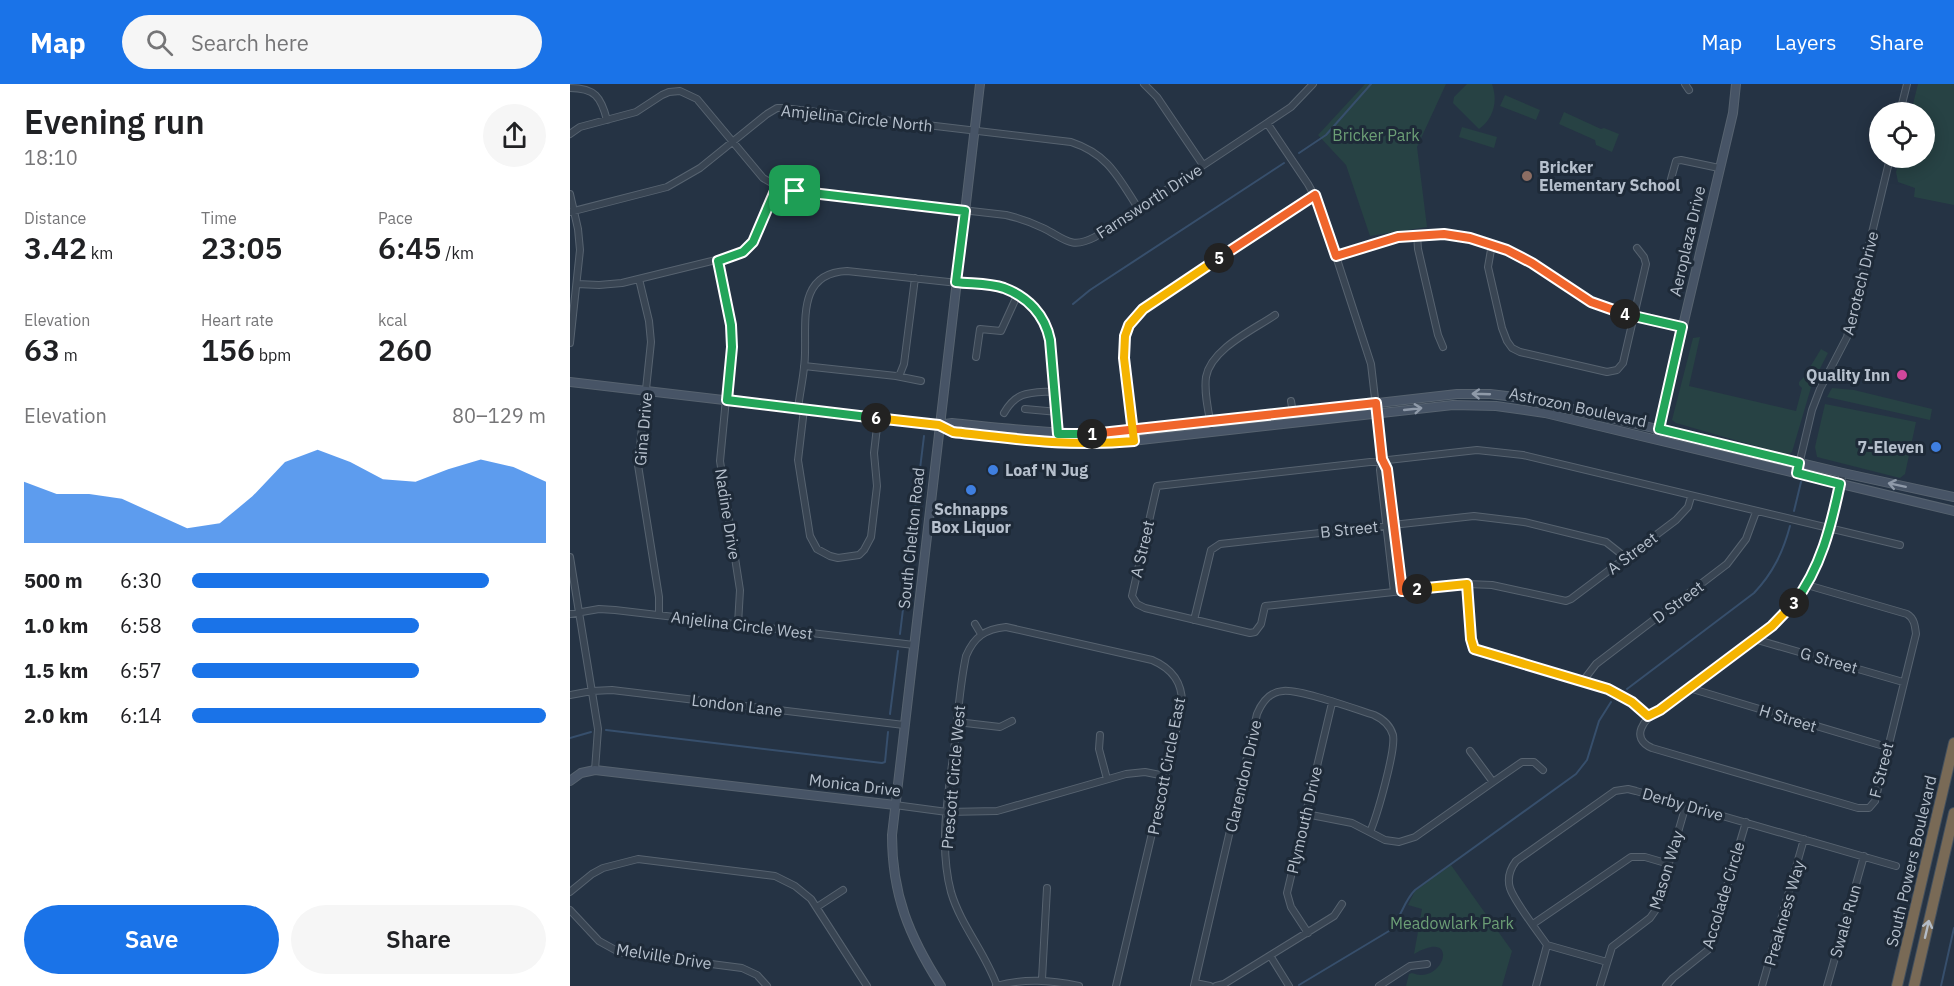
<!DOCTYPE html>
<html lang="en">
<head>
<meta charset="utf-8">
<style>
  body { margin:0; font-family:"IBM Plex Sans",sans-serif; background:#f6f6f6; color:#202124; height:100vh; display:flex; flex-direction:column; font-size:22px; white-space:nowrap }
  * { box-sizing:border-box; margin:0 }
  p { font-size:20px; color:#757577 }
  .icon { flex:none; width:33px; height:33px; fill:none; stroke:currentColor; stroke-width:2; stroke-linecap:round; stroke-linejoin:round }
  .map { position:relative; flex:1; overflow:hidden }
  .panel { display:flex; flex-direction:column; background:#fff; width:570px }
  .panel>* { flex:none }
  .controls { position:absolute; left:1299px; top:18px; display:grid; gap:12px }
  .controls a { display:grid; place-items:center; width:66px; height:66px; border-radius:50%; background:#fff; box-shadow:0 3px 15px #0003; font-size:30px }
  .pin { position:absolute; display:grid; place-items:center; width:51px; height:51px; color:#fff; margin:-26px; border-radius:12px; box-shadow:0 3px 9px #0006 }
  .km { position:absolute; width:30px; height:30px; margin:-15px; border-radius:50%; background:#222; color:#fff; font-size:16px; line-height:30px; text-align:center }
  .round { display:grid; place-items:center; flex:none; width:63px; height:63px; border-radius:32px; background:#f6f6f6 }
  .headline { display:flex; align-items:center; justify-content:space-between; height:102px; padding:0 24px }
  h1 { font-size:33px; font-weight:600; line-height:45px }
  .figures { display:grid; grid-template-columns:repeat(3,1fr); gap:9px; height:102px; padding:6px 24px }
  .figures div { display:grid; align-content:center }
  .figures b { font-size:30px; font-weight:600 }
  .figures small { font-size:16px; font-weight:400 }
  .figures p { font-size:16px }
  .chart { height:168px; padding:12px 24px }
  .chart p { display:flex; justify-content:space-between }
  .chart svg { width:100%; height:108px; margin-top:6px; fill:#1a73e8; opacity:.7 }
  .button { display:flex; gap:12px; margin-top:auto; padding:12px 24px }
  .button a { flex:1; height:69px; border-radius:36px; background:#1a73e8; color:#fff; font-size:24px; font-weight:600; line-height:69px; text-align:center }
  .button a+a { background:#f6f6f6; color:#202124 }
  ul { padding:0 24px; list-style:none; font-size:20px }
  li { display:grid; grid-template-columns:96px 72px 1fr; align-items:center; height:45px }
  li i { height:15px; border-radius:8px; background:#1a73e8 }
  header { display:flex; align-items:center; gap:36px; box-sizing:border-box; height:84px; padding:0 30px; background:#1a73e8; color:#fff }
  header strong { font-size:28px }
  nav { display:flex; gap:33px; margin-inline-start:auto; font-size:21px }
  .search { width:420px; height:54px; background:#f6f6f6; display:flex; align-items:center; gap:15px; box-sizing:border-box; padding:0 21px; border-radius:33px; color:#757577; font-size:22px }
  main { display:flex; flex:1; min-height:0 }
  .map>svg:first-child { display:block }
  .green { fill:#274244 }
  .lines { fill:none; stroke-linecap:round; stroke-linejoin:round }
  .stream { stroke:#374f6c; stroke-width:2 }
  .street-casing { stroke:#576370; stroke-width:8 }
  .secondary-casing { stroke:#576370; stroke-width:10 }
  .highway-casing { stroke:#44505d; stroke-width:12 }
  .street { stroke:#394553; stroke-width:6 }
  .secondary { stroke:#475466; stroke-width:8 }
  .highway { stroke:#796a56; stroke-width:10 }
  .oneway { stroke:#8f9aa9 }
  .oneway2 { stroke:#b3bcc7 }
  .split-1-casing { stroke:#fff; stroke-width:12 }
  .split-2-casing { stroke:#fff; stroke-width:12 }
  .split-3-casing { stroke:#fff; stroke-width:12 }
  .split-4-casing { stroke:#fff; stroke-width:12 }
  .split-5-casing { stroke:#fff; stroke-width:12 }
  .split-6-casing { stroke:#fff; stroke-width:12 }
  .split-7-casing { stroke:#fff; stroke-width:12 }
  .split-1 { stroke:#22a559; stroke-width:8 }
  .split-2 { stroke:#f0652b; stroke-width:8 }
  .split-3 { stroke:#f5b400; stroke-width:8 }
  .split-4 { stroke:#22a559; stroke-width:8 }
  .split-5 { stroke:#f0652b; stroke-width:8 }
  .split-6 { stroke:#f5b400; stroke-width:8 }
  .split-7 { stroke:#22a559; stroke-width:8 }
  .education-dot { fill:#8d6e63; stroke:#1e2a38; stroke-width:2 }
  .hotel-dot { fill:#d1479c; stroke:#1e2a38; stroke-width:2 }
  .shop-dot { fill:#3f7fe0; stroke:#1e2a38; stroke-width:2 }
  .labels { text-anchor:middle; stroke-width:6; stroke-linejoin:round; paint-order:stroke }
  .street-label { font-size:16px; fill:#b6c0cd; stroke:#1e2a38 }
  .park-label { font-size:16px; fill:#6c9f76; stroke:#1e2a38 }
  .poi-label { font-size:16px; font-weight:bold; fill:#b6c0cd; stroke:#1e2a38; text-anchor:start }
</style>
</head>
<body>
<header>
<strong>Map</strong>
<div class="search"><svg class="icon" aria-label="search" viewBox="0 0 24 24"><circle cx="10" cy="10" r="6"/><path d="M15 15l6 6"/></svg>Search here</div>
<nav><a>Map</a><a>Layers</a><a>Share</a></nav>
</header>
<main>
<section class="panel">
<div class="headline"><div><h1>Evening run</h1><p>18:10</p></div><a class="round"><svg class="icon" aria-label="share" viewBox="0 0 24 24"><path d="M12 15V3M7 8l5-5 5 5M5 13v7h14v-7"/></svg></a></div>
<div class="figures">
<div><p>Distance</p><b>3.42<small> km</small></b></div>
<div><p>Time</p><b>23:05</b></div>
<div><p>Pace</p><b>6:45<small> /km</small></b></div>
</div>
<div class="figures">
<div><p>Elevation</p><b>63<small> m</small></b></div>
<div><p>Heart rate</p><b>156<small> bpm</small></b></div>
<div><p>kcal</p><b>260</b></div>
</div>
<div class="chart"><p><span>Elevation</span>80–129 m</p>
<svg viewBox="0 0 160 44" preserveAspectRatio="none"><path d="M0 44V19L10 24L20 24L30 26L40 32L50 38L60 36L70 25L80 11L90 6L100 11L110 18L120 19L130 14L140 10L150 13L160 19V44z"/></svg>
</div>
<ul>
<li><b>500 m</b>6:30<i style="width:84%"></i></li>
<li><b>1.0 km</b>6:58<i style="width:64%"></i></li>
<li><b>1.5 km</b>6:57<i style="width:64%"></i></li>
<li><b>2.0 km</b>6:14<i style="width:100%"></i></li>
</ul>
<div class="button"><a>Save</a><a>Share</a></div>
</section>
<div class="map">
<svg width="1384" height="902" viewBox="0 0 1384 902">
  <rect width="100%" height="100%" fill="#253344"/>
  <path class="green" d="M795,0H876L847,63L857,143L800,152L776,81L748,51Z
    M897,0H922C928,17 924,34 909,45L883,19L884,13Z
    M1348,0H1384V121L1344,113L1345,104L1328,98L1326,88L1330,74H1354V28H1341Z
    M935,11L970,26L966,36L930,22Z
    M994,28L1031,45L1034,44L1049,50L1042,68L1026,61L1025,56L989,40Z
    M892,43L927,53L924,64L889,53Z
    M1130,253L1119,302L1226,327L1232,304L1229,301V298L1234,293L1251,265L1258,269L1242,300L1222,368L1217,371L1106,339L1102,336L1123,254Z
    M1262,304L1284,306L1362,325L1360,336L1257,313Z
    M1255,320L1346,338L1335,390L1330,394L1247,373L1245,363Z
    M881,781L942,867L932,902H836L839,890L842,889C874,902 891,843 844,870L852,825L838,821L845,807Z"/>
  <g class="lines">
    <path class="stream" d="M729,69L756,51L801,0
      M503,220L520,206L714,79
      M1224,427L1231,398
      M330,550L354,352
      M1057,605L1184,509C1203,489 1213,468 1220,442
      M320,630L328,567
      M36,646L312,679L315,678L318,648
      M0,654L21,648
      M729,901L819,847C832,833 833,818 845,806L1006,690L1017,676L1029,637L1041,618
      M1371,902L1384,844"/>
    <defs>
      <path id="street" d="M574,0L587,13L633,81
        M1115,0L1119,6
        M0,4C25,4 31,13 37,36
        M1330,28L1337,0
        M697,39L738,100L749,120L801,280L812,375L810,386L824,508
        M0,50L10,43L66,28L92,11L99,8L110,7L127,15L193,94L207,102L225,107L436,131C449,134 461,138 473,144C494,154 500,166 525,153L697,39L721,23L743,0
        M1101,95L1106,77L1111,76L1149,84
        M0,110L8,145L10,166L0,259
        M0,128L97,103L130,84L197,30L207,24H213L501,58C538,70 548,93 568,124
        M847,151L848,165L868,251L873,263
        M922,160L918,183L932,244L937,257L942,264L950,268L1037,288L1047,286L1053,279L1076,180L1074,173L1067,164
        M766,172C787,165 808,156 829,153C910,139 957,176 1021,218L1063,232L1112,243
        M148,177L160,231L162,253L150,377L170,506L168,540
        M69,195L79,237L81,258L68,381L89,513V531
        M7,200L29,201L52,199L166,171C190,159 197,125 207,102
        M406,273L410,245L431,247L447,212
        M234,282L326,292L330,290L334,280L345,194
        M326,292L351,297
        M721,317L723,329
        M228,325C230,306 235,288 235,269C236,235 228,189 277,187L434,204C452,214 467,223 477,242L488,350
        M234,325L228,376L240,452L247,465L260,472L268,474L289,471L294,466L301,453L307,402L304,369L308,334
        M455,325L488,328
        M434,329C447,306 461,309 485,307
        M641,341C638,326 634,308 636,293C641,265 683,246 705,231
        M564,357L553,263C555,247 561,236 573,225L745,111
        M812,376L817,385L832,507
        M1227,389L1242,326L1250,305L1277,253L1320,74
        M1121,413L1118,423L1106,436L1001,515L996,517L922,501L897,500L695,522L691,540L685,548L680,549L575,524L567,520L562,512L587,402L907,366L953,371L1330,461
        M0,473L28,645L25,686
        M897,500L901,555L905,565L1037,605L1062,618L1078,632
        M1237,501L1337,530C1344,534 1345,541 1346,550L1305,717L1299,724H1288L1082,664C1059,654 1074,634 1090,626L1202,542L1231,510L1244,487L1256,459L1273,389
        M0,530L29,525L45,526L344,561
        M624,536L641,466L650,460L904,432L954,438L1036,458L1055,473
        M405,540L411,550
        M1184,555L1333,598
        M1013,597L1026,580L1157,480L1176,455L1186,428
        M1119,604L1317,663
        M0,611L22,607L42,606L334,641
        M387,638L430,643L442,637
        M530,651L529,665L537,695
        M900,667L923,698L952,678H964L973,686
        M325,721L377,728L427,727L556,690L575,688L595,692
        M736,730L782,739L815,756L829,758L845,753L923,698
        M0,808L22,790L33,784L68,775L205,792L225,802L241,815L297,902
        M247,823L273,806
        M0,826L29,857L49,868L172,884L187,891L197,902
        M963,840L1061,773H1075L1099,780
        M738,849L721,823L717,809L762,619
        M977,861L1037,878
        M701,873L719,902
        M472,895L477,804
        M625,899L640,902
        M426,902C455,894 480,896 509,902
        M427,902C415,868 391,842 381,808C368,759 379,707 385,658C388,630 390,600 396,572C404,553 415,545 436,543L582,576C603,585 613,599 612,622L546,902
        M624,902L687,630C692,618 699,608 713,607C730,605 785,625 804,631C813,635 820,641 823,651C826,666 807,732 800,748
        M646,902L654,900L764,832L772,820
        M809,902L840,882L857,880
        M966,902L977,861C968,848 944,817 940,804C937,794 940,785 946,777L1045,707L1058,705L1066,707L1326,782
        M1030,902L1042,863L1080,834L1085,827L1116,721
        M1096,902L1103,894L1138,866L1176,738
        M1192,902L1234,755
        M1257,902L1294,772"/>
      <path id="secondary" d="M0,298L358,340L369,341L382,339C443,345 502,353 563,347L887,310H920L961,315L1273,389L1384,413
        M369,341L383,348L488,360H535L883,321L926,322L975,329L1384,427
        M1088,348L1163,29L1166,0
        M0,697L11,689L25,686L325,721
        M371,902C339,852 322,811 322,751L410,0"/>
      <path id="highway" d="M1327,902L1384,659
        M1344,902L1384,729"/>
    </defs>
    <use href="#street" class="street-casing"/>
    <use href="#secondary" class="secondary-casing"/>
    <use href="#highway" class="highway-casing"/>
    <use href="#street" class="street"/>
    <use href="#secondary" class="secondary"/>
    <use href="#highway" class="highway"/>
  </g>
  <defs><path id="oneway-shaft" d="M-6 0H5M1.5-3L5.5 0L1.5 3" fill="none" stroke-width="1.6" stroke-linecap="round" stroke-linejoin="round" transform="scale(1.5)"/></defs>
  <g class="oneway">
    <use href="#oneway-shaft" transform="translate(911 310) rotate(-178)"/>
    <use href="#oneway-shaft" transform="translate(843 325) rotate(-6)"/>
    <use href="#oneway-shaft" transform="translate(1327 401) rotate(-168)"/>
  </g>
  <use class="oneway2" href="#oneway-shaft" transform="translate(1357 845) rotate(-77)"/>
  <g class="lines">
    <defs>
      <path id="split-1" d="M225,107L395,127L386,198C401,200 419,199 434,204C458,213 475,231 480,256L488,350H522"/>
      <path id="split-2" d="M522,350L806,319L812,375L817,385L832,507L847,505"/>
      <path id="split-3" d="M847,505L897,500L901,555L904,565L1038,605L1062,618L1078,632L1090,626L1202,542L1224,519"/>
      <path id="split-4" d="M1055,230L1112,243L1089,345L1229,379L1227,389L1270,400C1261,442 1251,484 1224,519"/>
      <path id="split-5" d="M649,174L745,111L766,172L828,153L874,150L900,154L937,166L962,179L1021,218L1055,230"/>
      <path id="split-6" d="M306,334L369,341L383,348C445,355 502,363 564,357L554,274L555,252L559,241L573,225L649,174"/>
      <path id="split-7" d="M225,107L207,102L183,158L173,168L148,177L161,241L162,263L157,316L306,334"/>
    </defs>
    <use href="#split-1" class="split-1-casing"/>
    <use href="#split-2" class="split-2-casing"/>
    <use href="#split-3" class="split-3-casing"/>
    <use href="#split-4" class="split-4-casing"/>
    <use href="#split-5" class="split-5-casing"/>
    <use href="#split-6" class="split-6-casing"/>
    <use href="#split-7" class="split-7-casing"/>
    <use href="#split-1" class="split-1"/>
    <use href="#split-2" class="split-2"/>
    <use href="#split-3" class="split-3"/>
    <use href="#split-4" class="split-4"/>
    <use href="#split-5" class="split-5"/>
    <use href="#split-6" class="split-6"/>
    <use href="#split-7" class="split-7"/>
  </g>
  <circle class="education-dot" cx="957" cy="92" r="6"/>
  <circle class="hotel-dot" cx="1332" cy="291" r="6"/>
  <g class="shop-dot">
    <circle cx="1366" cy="363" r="6"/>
    <circle cx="423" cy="386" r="6"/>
    <circle cx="401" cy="406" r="6"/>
  </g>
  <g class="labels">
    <g class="street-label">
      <text transform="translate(287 34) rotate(6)" y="6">Amjelina Circle North</text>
      <text transform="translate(579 117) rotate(-33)" y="6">Farnsworth Drive</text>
      <text transform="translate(1117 157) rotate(-77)" y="6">Aeroplaza Drive</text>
      <text transform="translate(1290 199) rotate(-76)" y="6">Aerotech Drive</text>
      <text transform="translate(1008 323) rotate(12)" y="6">Astrozon Boulevard</text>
      <text transform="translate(73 345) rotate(-85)" y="6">Gina Drive</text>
      <text transform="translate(158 430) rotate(81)" y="6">Nadine Drive</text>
      <text transform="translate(779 445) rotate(-6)" y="6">B Street</text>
      <text transform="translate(341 454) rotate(-84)" y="6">South Chelton Road</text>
      <text transform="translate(572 465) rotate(-77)" y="6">A Street</text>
      <text transform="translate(1062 469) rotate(-37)" y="6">A Street</text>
      <text transform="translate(1108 518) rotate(-37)" y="6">D Street</text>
      <text transform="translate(172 541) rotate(7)" y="6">Anjelina Circle West</text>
      <text transform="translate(1259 576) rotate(16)" y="6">G Street</text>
      <text transform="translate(167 621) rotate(7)" y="6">London Lane</text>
      <text transform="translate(1218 634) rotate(17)" y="6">H Street</text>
      <text transform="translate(596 682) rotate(-79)" y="6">Prescott Circle East</text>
      <text transform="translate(1311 686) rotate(-76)" y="6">F Street</text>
      <text transform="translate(673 692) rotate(-77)" y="6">Clarendon Drive</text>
      <text transform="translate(383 693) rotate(-85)" y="6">Prescott Circle West</text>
      <text transform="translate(285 701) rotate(7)" y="6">Monica Drive</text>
      <text transform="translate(1113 720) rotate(16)" y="6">Derby Drive</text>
      <text transform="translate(734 736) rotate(-77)" y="6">Plymouth Drive</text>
      <text transform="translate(1341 777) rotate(-77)" y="6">South Powers Boulevard</text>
      <text transform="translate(1096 786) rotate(-73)" y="6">Mason Way</text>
      <text transform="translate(1153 811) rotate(-73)" y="6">Accolade Circle</text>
      <text transform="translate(1214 829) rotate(-74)" y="6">Preakness Way</text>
      <text transform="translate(1275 837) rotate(-74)" y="6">Swale Run</text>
      <text transform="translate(94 872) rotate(9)" y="6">Melville Drive</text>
    </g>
    <g class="park-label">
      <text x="806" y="57">Bricker Park</text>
      <text x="882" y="845">Meadowlark Park</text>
    </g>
    <g class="poi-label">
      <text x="969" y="89">Bricker<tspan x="969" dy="18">Elementary School</tspan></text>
      <text x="1320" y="297" text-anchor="end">Quality Inn</text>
      <text x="1354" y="369" text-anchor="end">7-Eleven</text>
      <text x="435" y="392">Loaf 'N Jug</text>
      <text x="401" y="431" text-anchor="middle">Schnapps<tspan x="401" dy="18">Box Liquor</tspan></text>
    </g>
  </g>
</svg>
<div class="controls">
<a><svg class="icon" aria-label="locate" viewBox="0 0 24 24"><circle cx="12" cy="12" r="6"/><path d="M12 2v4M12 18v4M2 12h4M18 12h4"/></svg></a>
</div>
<div class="pin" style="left:225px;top:107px;background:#1e9e55"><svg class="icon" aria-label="arrive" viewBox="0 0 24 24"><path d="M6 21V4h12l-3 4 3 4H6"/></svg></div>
<b class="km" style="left:522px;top:350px">1</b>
<b class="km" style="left:847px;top:505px">2</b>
<b class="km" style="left:1224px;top:519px">3</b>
<b class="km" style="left:1055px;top:230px">4</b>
<b class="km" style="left:649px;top:174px">5</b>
<b class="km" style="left:306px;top:334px">6</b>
</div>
</main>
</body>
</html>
